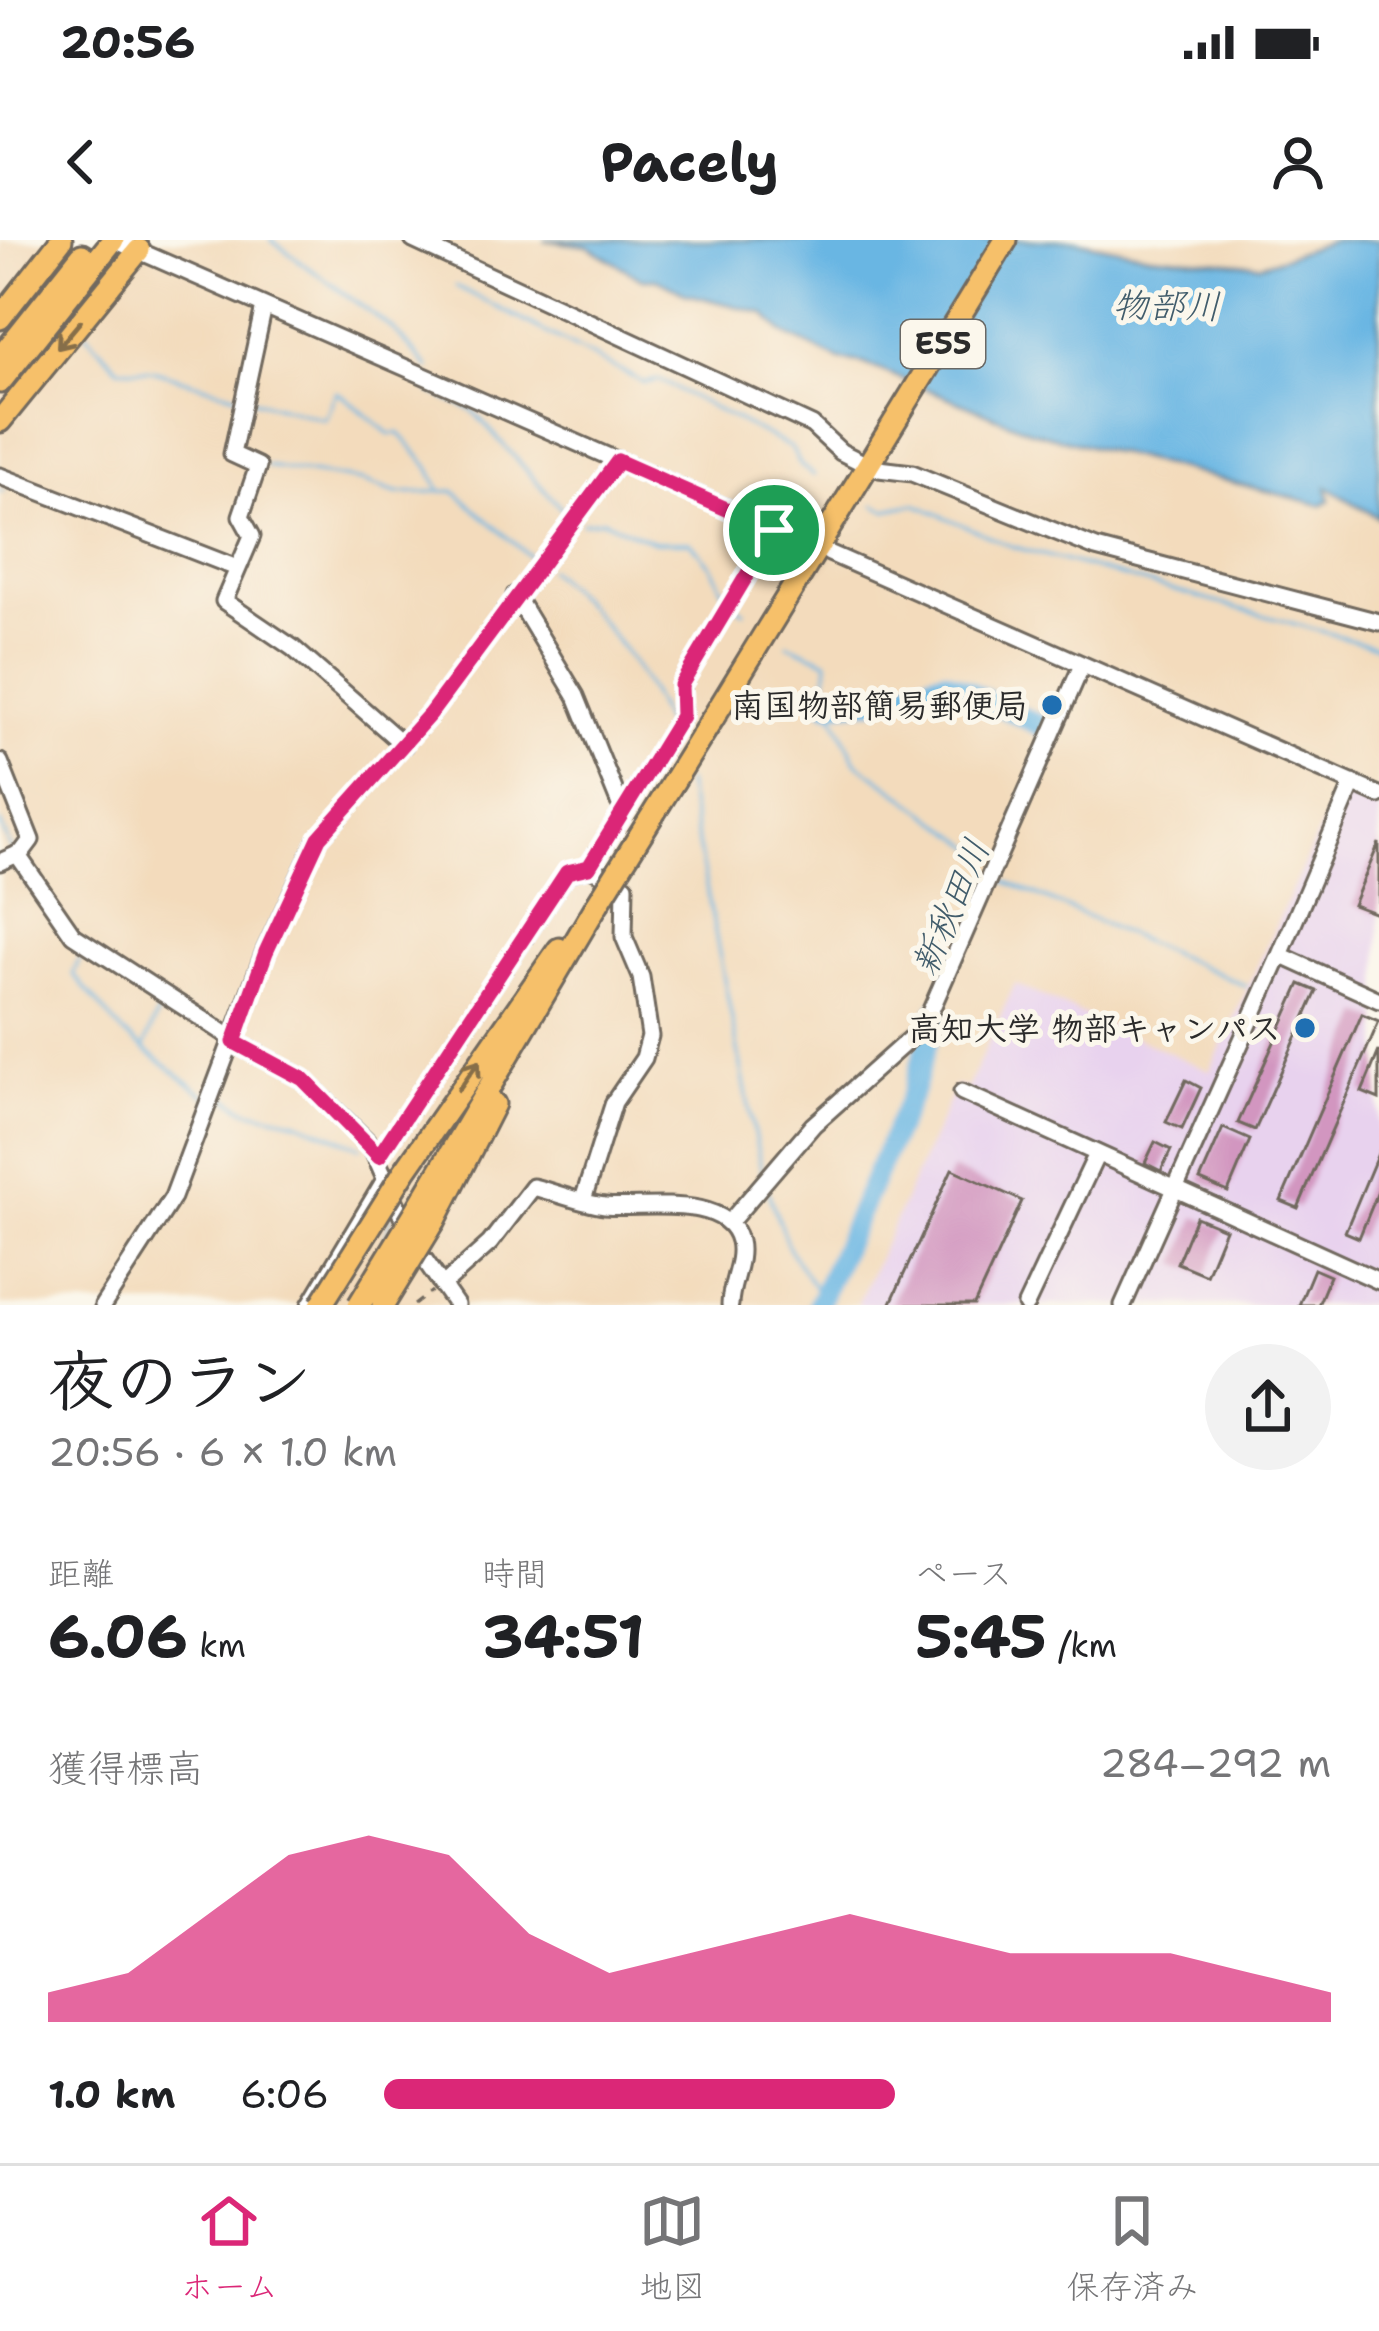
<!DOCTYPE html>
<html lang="ja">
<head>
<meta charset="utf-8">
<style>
  body { margin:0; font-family:"Shantell Sans","Klee One",sans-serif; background:#f2f2f2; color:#202124; height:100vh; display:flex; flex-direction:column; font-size:45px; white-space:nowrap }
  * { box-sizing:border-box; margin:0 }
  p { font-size:39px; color:#757577 }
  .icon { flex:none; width:66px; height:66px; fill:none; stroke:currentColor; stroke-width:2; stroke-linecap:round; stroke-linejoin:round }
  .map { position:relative; height:1065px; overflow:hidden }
  .panel { display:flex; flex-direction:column; background:#fff; flex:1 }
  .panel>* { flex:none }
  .pin { position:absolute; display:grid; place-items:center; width:102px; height:102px; color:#fff; margin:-51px; border:6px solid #fff; border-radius:50%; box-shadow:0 3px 12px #0007 }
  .round { display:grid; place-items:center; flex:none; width:126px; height:126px; border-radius:63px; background:#f2f2f2 }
  .overview { display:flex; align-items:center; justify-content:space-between; height:204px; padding:0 48px }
  h1 { font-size:66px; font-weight:700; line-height:90px }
  .stats { display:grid; grid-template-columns:repeat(3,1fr); gap:18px; height:204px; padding:12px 48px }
  .stats div { display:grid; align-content:center }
  .stats b { font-size:60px; font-weight:700 }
  .stats small { font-size:33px; font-weight:400 }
  .stats p { font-size:33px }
  .chart { height:336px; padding:24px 48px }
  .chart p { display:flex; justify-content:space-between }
  .chart svg { width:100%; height:216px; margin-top:12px; fill:#db2777; opacity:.7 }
  ul { padding:0 48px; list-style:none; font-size:39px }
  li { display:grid; grid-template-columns:192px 144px 1fr; align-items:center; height:90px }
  li i { height:30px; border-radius:15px; background:#db2777 }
  .status { display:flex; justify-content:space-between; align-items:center; height:84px; padding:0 60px; background:#fff; direction:ltr }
  .status svg { height:33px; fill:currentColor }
  header { display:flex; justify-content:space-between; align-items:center; height:156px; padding:0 48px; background:#fff; font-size:54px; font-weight:700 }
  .tabs { display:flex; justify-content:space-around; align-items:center; height:168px; border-top:3px solid #e0e0e0; background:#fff; font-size:33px; color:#757577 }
  .tabs a { display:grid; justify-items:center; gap:6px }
  .tabs .current { color:#db2777 }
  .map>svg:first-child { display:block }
  .built { fill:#e8d2ee }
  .water { fill:#69b6e3; stroke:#4a7087; stroke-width:3 }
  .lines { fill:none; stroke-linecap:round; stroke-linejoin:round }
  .stream { stroke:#69b6e3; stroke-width:3 }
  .river { stroke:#69b6e3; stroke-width:21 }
  .building { fill:#d296c0 }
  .minor-casing { stroke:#71695e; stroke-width:21 }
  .highway-casing { stroke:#71695e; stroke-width:27 }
  .path { stroke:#71695e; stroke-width:3; stroke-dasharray:9 9; stroke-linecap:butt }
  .minor { stroke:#fff; stroke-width:15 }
  .highway { stroke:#f6c06b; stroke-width:21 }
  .highway-bridge-casing { stroke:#71695e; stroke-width:27; stroke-linecap:butt }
  .highway-bridge { stroke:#f6c06b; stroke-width:21 }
  .oneway { stroke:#866e48 }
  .route-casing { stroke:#fff; stroke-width:24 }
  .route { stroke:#db2777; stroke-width:15 }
  .poi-dot { fill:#1f6fb2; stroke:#fbf7ec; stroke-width:4.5 }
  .labels { text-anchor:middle; stroke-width:10; stroke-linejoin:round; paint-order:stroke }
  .shield { fill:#fbf7ec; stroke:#696865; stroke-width:3 }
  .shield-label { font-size:30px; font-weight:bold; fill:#2b2b2b }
  .poi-label { font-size:33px; font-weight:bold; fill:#2b2b2b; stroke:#fbf7ec; text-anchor:end }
  .water-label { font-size:36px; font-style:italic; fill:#415c6b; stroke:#fbf7ec }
</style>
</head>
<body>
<div class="status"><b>20:56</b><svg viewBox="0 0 49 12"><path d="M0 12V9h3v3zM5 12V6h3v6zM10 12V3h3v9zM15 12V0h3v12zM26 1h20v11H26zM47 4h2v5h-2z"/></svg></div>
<header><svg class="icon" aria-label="back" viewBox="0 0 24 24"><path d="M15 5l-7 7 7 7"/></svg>Pacely<svg class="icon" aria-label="person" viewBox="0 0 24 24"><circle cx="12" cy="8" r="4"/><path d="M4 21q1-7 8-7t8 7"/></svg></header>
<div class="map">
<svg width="1379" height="1065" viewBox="0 0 1379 1065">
  <rect width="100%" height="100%" fill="#fbf7ec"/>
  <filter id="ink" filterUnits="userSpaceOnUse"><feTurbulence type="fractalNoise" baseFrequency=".00833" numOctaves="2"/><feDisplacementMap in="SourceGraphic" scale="24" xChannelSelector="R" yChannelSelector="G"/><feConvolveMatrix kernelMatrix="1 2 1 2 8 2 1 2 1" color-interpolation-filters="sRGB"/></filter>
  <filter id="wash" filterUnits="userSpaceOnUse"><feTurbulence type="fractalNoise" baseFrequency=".004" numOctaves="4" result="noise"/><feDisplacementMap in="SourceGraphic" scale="48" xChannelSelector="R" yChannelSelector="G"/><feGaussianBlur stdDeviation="2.7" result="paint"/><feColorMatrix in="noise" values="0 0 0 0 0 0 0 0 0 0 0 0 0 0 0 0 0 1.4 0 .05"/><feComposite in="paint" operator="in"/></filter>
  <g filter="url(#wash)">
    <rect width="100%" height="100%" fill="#f3dbbc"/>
    <path class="built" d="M1338,549L1379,567V1065H857L956,845L967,849L1015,744L1210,831Z"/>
    <path class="water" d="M544,0H1073L1150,15L1260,25L1335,0H1379V278L1327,247L1330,260L1321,265L1031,191L863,123L840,120L783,93L764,73L687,54L657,39H642L588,6Z"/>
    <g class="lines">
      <path class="stream" d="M271,0L393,89L429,128
        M456,46L644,143L659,140L791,208L801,226L814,235
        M86,93L118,128L152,130L237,155
        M427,150L473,171L569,277
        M250,159L325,179L336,152L342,155L390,194L399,193L429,227L439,248
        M266,226L362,241L397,253L454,251L535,321
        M0,251L5,250
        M875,265L886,270L915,264L1011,306L1379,407
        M582,283L603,280L654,302H690L711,326L728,359
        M548,330C599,372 643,427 667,489
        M735,365L744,371
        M788,404L828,421L825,457L856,522L991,619
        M686,543L762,934
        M0,583L11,609
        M24,637L60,689
        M998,638L1246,746
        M83,711L73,734L123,793L206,856
        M144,808L161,764L155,756
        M220,853L246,870L297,881L361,907
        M767,949L789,1009L822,1059
        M385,1004L391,973"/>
      <path class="river" d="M828,464L875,460L944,440L1048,489
        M818,1065L913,851L937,770"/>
    </g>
    <g id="blocks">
      <path class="building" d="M1379,603V669L1377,674L1353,665Z
        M1300,744L1317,751L1255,890L1238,883Z
        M1362,774L1379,781L1298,968L1281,961Z
        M1379,811V859L1362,852Z
        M1186,840L1201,848L1182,889L1166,882Z
        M1223,888L1250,900L1228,952L1200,940Z
        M1155,902L1171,910L1161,931L1145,923Z
        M1379,911V949L1359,998L1345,992Z
        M952,929L1022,961L974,1065H890Z
        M1196,977L1225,989L1206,1035L1177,1023Z
        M1314,1029L1330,1036L1318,1065H1299Z"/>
    </g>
  </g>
  <g filter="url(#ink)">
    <use href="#blocks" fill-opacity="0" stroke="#71695e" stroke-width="3"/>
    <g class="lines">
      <defs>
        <path id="minor" d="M114,0L808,304
          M413,0L812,185L841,212L861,222
          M264,66L232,214L258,226L241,276L252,296L224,361L293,408L404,505
          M879,229L912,233L1096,308L1379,382
          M0,236L237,328
          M829,313L1379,555
          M515,355L576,456L619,562L626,567
          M0,522L31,600L22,612L0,622
          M17,614L73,695L235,800
          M589,627L682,476L681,445L774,290
          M1280,715L1353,543
          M234,802L303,839L370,904L415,1006L456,1065
          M962,852L1379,1041
          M379,916L567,633L589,627L625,646L624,697L641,737L650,796L644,818L614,862L583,960
          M729,983L813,885L924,786L1082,425
          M442,1046L490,1003L533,947C557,953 581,963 605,966C640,970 727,952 739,1001C744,1021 730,1044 730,1065
          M103,1065L173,957L265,711L316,602L430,474L618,221
          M310,1065L387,936
          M1026,1065L1097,914
          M1123,1065L1280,715L1379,760"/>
        <path id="highway" d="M0,78L61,0
          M0,118L82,15
          M0,142L113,0
          M0,181L139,10
          M713,478L1006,0
          M404,932L559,709
          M418,968L598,663
          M435,980L494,864"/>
      </defs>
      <use href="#minor" class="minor-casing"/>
      <use href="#highway" class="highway-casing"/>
      <path class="path" d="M414,1065L432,1051"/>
      <use href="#minor" class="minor"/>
      <use href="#highway" class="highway"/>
      <defs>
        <path id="highway-bridge" d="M598,663L713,478
          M321,1065L404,932
          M359,1065L418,968
          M383,1065L435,980"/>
      </defs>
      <use href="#highway-bridge" class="highway-bridge-casing"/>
      <use href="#highway-bridge" class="highway-bridge"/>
    </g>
    <defs><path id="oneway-shaft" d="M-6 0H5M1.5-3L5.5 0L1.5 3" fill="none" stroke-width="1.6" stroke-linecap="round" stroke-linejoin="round" transform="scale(3)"/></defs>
    <g class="oneway">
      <use href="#oneway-shaft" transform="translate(69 95) rotate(130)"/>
      <use href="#oneway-shaft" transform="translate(469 835) rotate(-55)"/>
    </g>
  </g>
  <g class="lines" filter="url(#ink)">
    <defs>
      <path id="route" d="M618,221L774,290L681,445L682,476L589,627L567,632L379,916L303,839L234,802L266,712L319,598L430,474Z"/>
    </defs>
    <use href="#route" class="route-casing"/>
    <use href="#route" class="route"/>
  </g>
  <g class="poi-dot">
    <circle cx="1052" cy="465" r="12"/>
    <circle cx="1305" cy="788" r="12"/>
  </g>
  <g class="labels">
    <rect class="shield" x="901" y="80" width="84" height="48" rx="9"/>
    <g class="shield-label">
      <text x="943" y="114">E55</text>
    </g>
    <g class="poi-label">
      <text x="1028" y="477">南国物部簡易郵便局</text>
      <text x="1281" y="800">高知大学 物部キャンパス</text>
    </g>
    <g class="water-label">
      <text transform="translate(1167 65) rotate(1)" y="13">物部川</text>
      <text transform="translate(950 667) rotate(-67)" y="13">新秋田川</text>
    </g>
  </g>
</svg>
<div class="pin" style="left:774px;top:290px;background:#1e9e55"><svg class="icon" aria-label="arrive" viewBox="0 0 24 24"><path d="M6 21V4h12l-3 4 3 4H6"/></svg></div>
</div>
<section class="panel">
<div class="overview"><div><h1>夜のラン</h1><p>20:56 · 6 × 1.0 km</p></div><a class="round"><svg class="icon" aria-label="share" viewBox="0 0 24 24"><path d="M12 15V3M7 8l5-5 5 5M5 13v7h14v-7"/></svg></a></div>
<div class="stats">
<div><p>距離</p><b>6.06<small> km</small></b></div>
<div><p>時間</p><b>34:51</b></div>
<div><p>ペース</p><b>5:45<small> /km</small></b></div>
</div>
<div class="chart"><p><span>獲得標高</span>284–292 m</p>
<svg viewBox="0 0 160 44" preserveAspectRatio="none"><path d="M0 44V38L10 34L20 22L30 10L40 6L50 10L60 26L70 34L80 30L90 26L100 22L110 26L120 30L130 30L140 30L150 34L160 38V44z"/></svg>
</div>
<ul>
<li><b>1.0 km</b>6:06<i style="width:54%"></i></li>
</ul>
</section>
<nav class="tabs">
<a class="current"><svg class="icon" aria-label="home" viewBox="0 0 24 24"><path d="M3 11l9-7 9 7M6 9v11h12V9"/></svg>ホーム</a>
<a><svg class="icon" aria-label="map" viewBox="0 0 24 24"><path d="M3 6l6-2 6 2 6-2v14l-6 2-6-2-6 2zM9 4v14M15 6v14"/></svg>地図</a>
<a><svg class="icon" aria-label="saved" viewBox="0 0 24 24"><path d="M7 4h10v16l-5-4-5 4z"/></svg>保存済み</a>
</nav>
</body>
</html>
